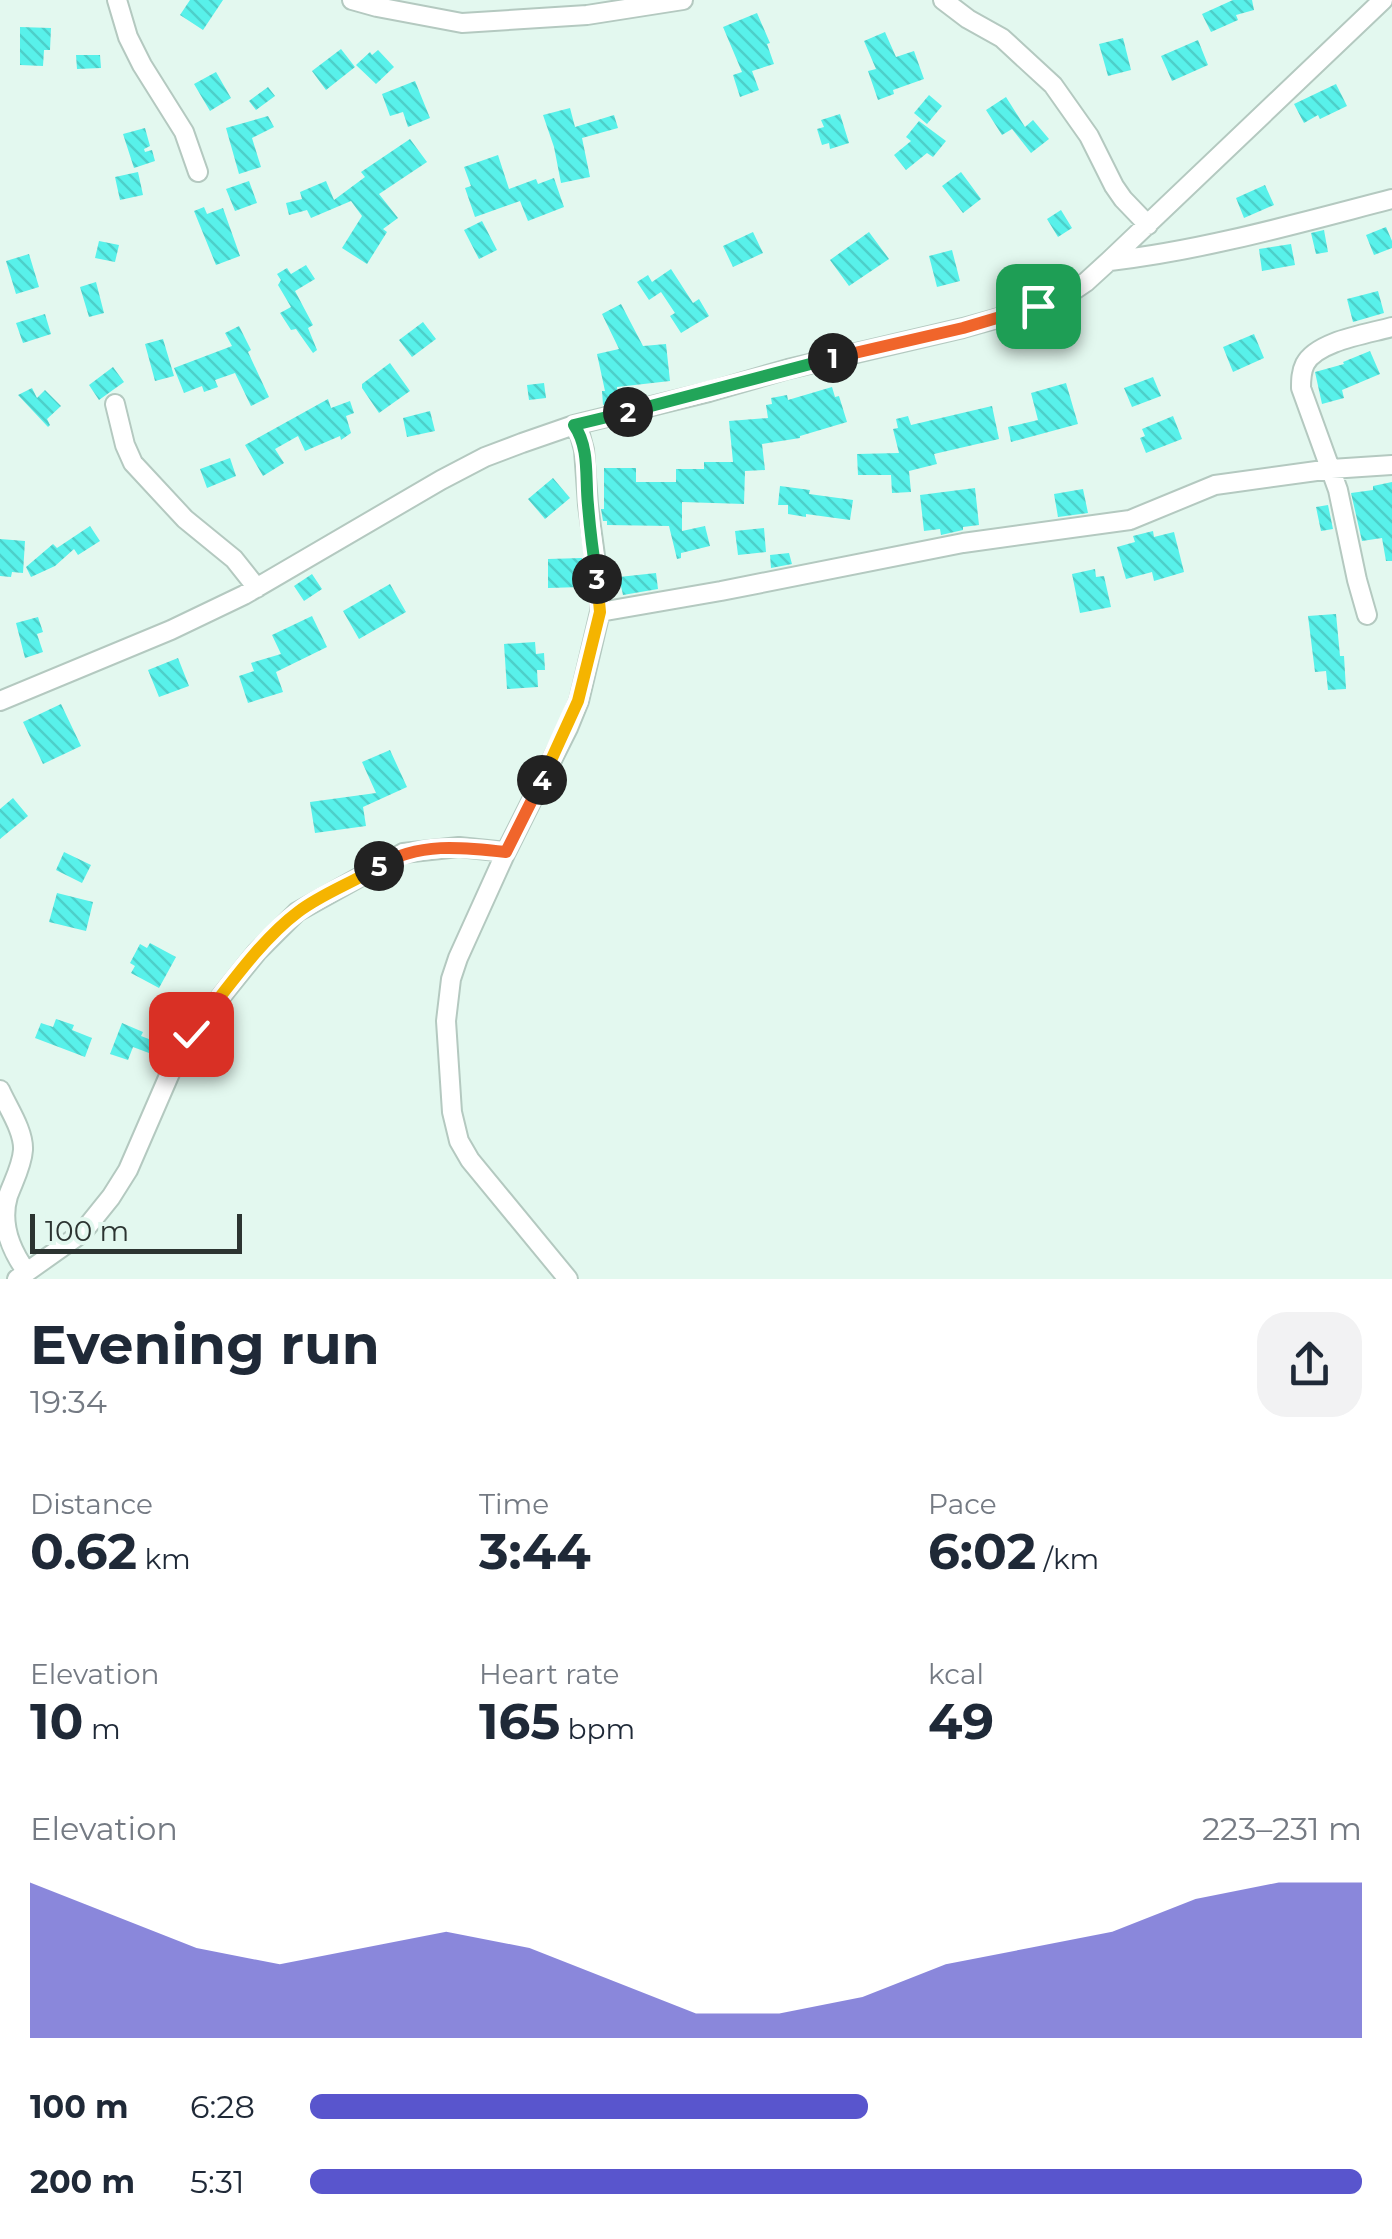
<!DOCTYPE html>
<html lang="en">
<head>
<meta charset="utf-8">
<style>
  body { margin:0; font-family:Montserrat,sans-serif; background:#f2f2f3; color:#1f2937; height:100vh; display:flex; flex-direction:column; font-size:38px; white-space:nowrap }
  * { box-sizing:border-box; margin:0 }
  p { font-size:32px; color:#747a83 }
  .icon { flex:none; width:55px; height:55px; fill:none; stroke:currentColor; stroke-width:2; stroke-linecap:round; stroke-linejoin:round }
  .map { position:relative; height:1279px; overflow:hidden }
  .details { display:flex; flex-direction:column; background:#fff; flex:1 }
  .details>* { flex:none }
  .scale { position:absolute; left:30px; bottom:25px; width:212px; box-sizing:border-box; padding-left:10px; border:5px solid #2c3431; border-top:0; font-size:28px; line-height:35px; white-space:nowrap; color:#2c3431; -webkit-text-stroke:8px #e3f8ef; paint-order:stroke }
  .pin { position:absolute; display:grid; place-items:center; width:85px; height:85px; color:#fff; margin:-42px; border-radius:20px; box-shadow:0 5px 15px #0006 }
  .km { position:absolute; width:50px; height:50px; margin:-25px; border-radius:50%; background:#222; color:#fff; font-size:28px; line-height:50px; text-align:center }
  .round { display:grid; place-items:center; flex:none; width:105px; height:105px; border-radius:30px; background:#f2f2f3 }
  .summary { display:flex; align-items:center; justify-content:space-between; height:170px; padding:0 30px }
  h1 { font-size:55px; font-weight:700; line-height:75px }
  .stats { display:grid; grid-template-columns:repeat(3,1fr); gap:15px; height:170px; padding:10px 30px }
  .stats div { display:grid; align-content:center }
  .stats b { font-size:50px; font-weight:700 }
  .stats small { font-size:28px; font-weight:400 }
  .stats p { font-size:28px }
  .chart { height:280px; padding:20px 30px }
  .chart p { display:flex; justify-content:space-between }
  .chart svg { width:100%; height:180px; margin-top:10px; fill:#5955cd; opacity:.7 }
  ul { padding:0 30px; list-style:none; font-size:32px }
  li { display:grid; grid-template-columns:160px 120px 1fr; align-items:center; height:75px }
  li i { height:25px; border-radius:12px; background:#5955cd }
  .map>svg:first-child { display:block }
  .building { fill:url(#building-back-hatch) }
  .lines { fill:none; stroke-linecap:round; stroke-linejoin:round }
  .minor-casing { stroke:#b4c9c0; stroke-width:22 }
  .minor { stroke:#fff; stroke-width:18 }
  .split-1-casing { stroke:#fff; stroke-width:20 }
  .split-2-casing { stroke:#fff; stroke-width:20 }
  .split-3-casing { stroke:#fff; stroke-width:20 }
  .split-4-casing { stroke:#fff; stroke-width:20 }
  .split-5-casing { stroke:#fff; stroke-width:20 }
  .split-6-casing { stroke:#fff; stroke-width:20 }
  .split-1 { stroke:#f0652b; stroke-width:12 }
  .split-2 { stroke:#22a559; stroke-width:12 }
  .split-3 { stroke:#22a559; stroke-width:12 }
  .split-4 { stroke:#f5b400; stroke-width:12 }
  .split-5 { stroke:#f0652b; stroke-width:12 }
  .split-6 { stroke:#f5b400; stroke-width:12 }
</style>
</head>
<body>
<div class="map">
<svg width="1392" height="1279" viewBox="0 0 1392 1279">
  <defs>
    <pattern id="building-back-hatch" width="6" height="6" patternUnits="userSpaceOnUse" patternTransform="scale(2.5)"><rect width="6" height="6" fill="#58f1ea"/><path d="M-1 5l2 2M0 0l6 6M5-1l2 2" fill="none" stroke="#4dcfc9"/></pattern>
  </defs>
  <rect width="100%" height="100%" fill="#e3f8ef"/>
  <path class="building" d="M190,0H223L203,30L180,15Z
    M1233,0H1252L1254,10L1236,15L1238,20L1211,32L1202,14Z
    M757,13L770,43L767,44L774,64L752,71L759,90L740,97L733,75L742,72L723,27Z
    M20,27L51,28L50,50H44L43,66L20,65Z
    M885,32L896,57L914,51L924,79L893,90L894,94L878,100L868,71L876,69L864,41Z
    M1123,38L1131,70L1108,76L1099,44Z
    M1198,40L1208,65L1172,81L1161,56Z
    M341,49L355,67L326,90L312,71Z
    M378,50L394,67L376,84L356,65L370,52L372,55Z
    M76,55H100L101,68L77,69Z
    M216,72L231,98L210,111L194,84Z
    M415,81L430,118L408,127L403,112L390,116L382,94Z
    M1336,84L1347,106L1320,119L1318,115L1304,123L1294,104Z
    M268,87L275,96L256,110L249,101Z
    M929,95L942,106L927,124L914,113Z
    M1006,97L1025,127L1033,120L1049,139L1031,153L1012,129L1002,135L986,110Z
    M570,108L575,127L614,115L618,128L582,138L590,177L561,183L554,147L543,115Z
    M840,114L849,143L830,149L829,143L822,145L817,129L824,127L821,120Z
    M268,116L274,127L252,138L261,167L239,174L226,128Z
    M919,121L946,141L933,157L927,153L906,170L894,155L911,141L906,137Z
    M145,128L150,146L144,149L145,152L152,150L155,161L134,168L123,134Z
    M410,139L427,162L379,194L398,218L383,229L387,232L367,264L342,248L362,216L351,201L311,218L307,210L289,215L286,203L302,199L300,192L326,181L334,200L365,177L361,172Z
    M498,155L509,189L536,179L538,184L554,178L564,207L528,221L520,201L475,217L465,188L471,186L464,167Z
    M138,172L143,195L120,200L115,177Z
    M961,172L981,199L963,213L942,186Z
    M249,181L257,203L235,211L226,189Z
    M1265,185L1274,205L1244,218L1236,198Z
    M204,207L207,214L223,208L240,256L216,265L194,211Z
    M1061,210L1072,228L1058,237L1047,219Z
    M482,221L497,250L479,259L464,230Z
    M1386,227L1392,241V248L1374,255L1366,235Z
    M1324,230L1328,252L1316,254L1311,233Z
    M753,232L763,253L733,267L723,246Z
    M869,232L889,259L849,286L830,260Z
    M99,241L119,245L115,262L95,258Z
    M1291,244L1295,265L1262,271L1259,249Z
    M952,250L960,281L937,287L929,256Z
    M29,254L39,287L16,294L6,261Z
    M306,265L315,279L295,291L313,325L308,328L317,350L313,353L296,329L291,330L280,313L291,307L278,285L281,280L277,274L287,268L291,274Z
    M671,269L693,303L699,299L709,316L681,333L670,316L675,313L661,292L649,300L637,282L648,275L652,282Z
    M96,282L104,313L89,317L80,287Z
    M1378,291L1384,313L1353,322L1347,299Z
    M621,304L643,346L666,344L670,381L617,387L618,401L603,405L602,391H605L597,354L619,349L602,314Z
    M45,314L51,334L23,343L16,323Z
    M423,322L436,339L412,357L399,340Z
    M239,326L251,350L248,352L269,397L251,406L235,373L215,380L218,387L204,392L202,386L184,393L174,368L232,346L225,333Z
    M1254,334L1264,358L1233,372L1223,347Z
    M163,339L174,376L155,381L145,344Z
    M1370,351L1380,374L1342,390L1344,398L1322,404L1315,372L1344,364L1343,362Z
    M390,363L410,391L379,413L362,388V384Z
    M113,367L124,382L99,400L89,385Z
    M1153,377L1161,396L1132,407L1124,388Z
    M544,383L546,398L529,400L527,385Z
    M1066,383L1078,424L1011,442L1008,427L1038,420L1031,393Z
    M832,387L835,397L839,396L847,422L800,436V438L762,444L765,470L745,471L744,504L682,502V531L705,526L710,546L681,553V558L677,559L669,526L607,525V521H603L601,509H604V468H636V482H676V469H704V462H733L729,421L768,418L766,405L772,404L771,398L787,395L788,400Z
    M32,388L37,398L45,390L61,406L47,419L50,425L48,427L18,395Z
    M328,399L331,408L350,401L354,413L346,416L351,433L341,440L340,436L305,451L298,436L275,449L284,463L263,476L245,445Z
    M992,406L999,439L934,454L937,464L909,471L911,492L892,493L891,475H858L857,454L899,453L893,429L898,428L896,419L908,416L911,425Z
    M430,411L435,431L407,437L403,418Z
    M1173,416L1182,439L1146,453L1140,438L1145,436L1142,429Z
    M230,458L236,476L207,488L200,469Z
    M553,478L570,498L545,519L528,499Z
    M1392,482V561H1386L1382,538L1362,541L1351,493L1373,490V486Z
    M780,486L810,490L809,494L853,500L850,520L806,514V517L788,514V505H778Z
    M975,488L979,525L963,527V530L941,535L940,529L924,531L920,495Z
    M1083,489L1088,513L1058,517L1054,494Z
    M1328,505L1333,529L1321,531L1316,507Z
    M90,526L100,541L78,555L74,549L55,566L31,577L26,567L53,544L57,548Z
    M764,528L766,552L738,555L735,531Z
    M1153,531L1154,537L1174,532L1184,572L1154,581L1152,572L1126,579L1117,547L1135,542L1133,536Z
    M0,539L25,541L23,573L12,572L11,577L0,576Z
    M789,553L792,564L771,568L770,555Z
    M582,558V587L548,588V559Z
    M1095,569L1096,577L1104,576L1111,607L1080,613L1072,574Z
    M656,573L658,589L623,595L619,577Z
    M312,574L322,589L304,601L294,586Z
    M390,584L406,612L359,639L343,611Z
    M1336,614L1340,656H1344L1346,689L1328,690L1326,671L1315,672L1308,616Z
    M312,616L327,647L276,672L283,692L248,703L239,676L254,671L251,663L281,654L272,635Z
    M38,617L43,632L37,634L43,652L25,658L16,623Z
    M535,642L536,654L544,653L545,670H537L538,687L507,689L504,644Z
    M178,658L189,686L159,697L148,670Z
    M61,704L81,746L43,764L23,722Z
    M390,750L407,787L363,807L366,826L315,833L310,802L376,793L362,762Z
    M13,798L28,816L0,839V809Z
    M64,852L91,865L82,883L56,870Z
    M57,893L93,902L86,931L49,922Z
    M150,943L176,957L159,988L131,973L135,966L130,963L140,944L147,948Z
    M56,1019L74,1025L72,1030L92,1038L85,1057L35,1038L41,1023L53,1027Z
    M122,1023L143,1032L141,1036L154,1041L149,1053L133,1047L128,1060L110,1054Z"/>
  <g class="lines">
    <defs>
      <path id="minor" d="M117,0L128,37L142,65L184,132L198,172
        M352,0L377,7L462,23L587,15L683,0
        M943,0L968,19L1002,38L1053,85L1089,136L1114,186L1123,199L1148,225
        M1110,261C1205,250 1299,223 1392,199
        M115,404L125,445L133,463L185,519L234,559L257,588
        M600,612L721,591L963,543L1130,520L1215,485L1331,469L1392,465
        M1367,615L1357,580L1338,490L1301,388C1301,380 1301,372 1305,364C1317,341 1367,334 1392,327
        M0,701L171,630L244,595L441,480L485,457L522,443L574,425L709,392L788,369L963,328L1038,307L1064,297L1086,282L1109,261L1383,0
        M0,1090C8,1108 24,1131 23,1150C22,1166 13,1182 8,1196C0,1223 11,1250 26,1271
        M17,1279L82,1233L111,1197L128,1170L174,1064L191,1034L257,952L297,912L403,853L459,847L506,852
        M568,1279L470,1160L459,1141L452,1112L446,1021L451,979L458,958L506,852L568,728L579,701L600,612V592L588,505L584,450L580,435L574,425"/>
    </defs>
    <use href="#minor" class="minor-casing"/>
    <use href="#minor" class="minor"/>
  </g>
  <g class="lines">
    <defs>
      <path id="split-1" d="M833,358L963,328L1038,306"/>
      <path id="split-2" d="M628,412L833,358"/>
      <path id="split-3" d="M597,579C593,554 590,530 588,505C585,478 590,448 574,425L628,412"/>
      <path id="split-4" d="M542,780L578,701L600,612L597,579"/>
      <path id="split-5" d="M379,866C418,842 462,847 506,852L542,780"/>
      <path id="split-6" d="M191,1034C223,995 258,942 298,912C323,893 353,883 379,866"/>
    </defs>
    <use href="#split-1" class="split-1-casing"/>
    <use href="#split-2" class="split-2-casing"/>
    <use href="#split-3" class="split-3-casing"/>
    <use href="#split-4" class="split-4-casing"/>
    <use href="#split-5" class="split-5-casing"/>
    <use href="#split-6" class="split-6-casing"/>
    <use href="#split-1" class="split-1"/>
    <use href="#split-2" class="split-2"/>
    <use href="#split-3" class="split-3"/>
    <use href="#split-4" class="split-4"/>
    <use href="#split-5" class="split-5"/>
    <use href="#split-6" class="split-6"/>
  </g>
</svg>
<div class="scale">100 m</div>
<div class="pin" style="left:1038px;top:306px;background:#1e9e55"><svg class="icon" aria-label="arrive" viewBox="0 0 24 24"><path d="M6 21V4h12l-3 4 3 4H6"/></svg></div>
<div class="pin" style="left:191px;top:1034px;background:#d93025"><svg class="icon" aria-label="check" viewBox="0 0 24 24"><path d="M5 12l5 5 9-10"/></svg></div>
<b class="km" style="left:833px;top:358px">1</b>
<b class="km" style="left:628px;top:412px">2</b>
<b class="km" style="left:597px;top:579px">3</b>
<b class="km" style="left:542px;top:780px">4</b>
<b class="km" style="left:379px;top:866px">5</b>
</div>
<section class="details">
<div class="summary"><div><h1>Evening run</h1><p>19:34</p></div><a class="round"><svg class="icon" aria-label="share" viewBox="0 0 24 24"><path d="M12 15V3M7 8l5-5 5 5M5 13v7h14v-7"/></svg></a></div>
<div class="stats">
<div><p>Distance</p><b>0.62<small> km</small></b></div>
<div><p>Time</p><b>3:44</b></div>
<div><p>Pace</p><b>6:02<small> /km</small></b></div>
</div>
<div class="stats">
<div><p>Elevation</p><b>10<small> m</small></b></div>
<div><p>Heart rate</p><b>165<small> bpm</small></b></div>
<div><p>kcal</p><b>49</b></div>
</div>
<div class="chart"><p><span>Elevation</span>223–231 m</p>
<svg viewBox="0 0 160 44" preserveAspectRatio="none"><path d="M0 44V6L10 14L20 22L30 26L40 22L50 18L60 22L70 30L80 38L90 38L100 34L110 26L120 22L130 18L140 10L150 6L160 6V44z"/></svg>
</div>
<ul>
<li><b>100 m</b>6:28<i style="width:53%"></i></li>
<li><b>200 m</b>5:31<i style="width:100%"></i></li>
</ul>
</section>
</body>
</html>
